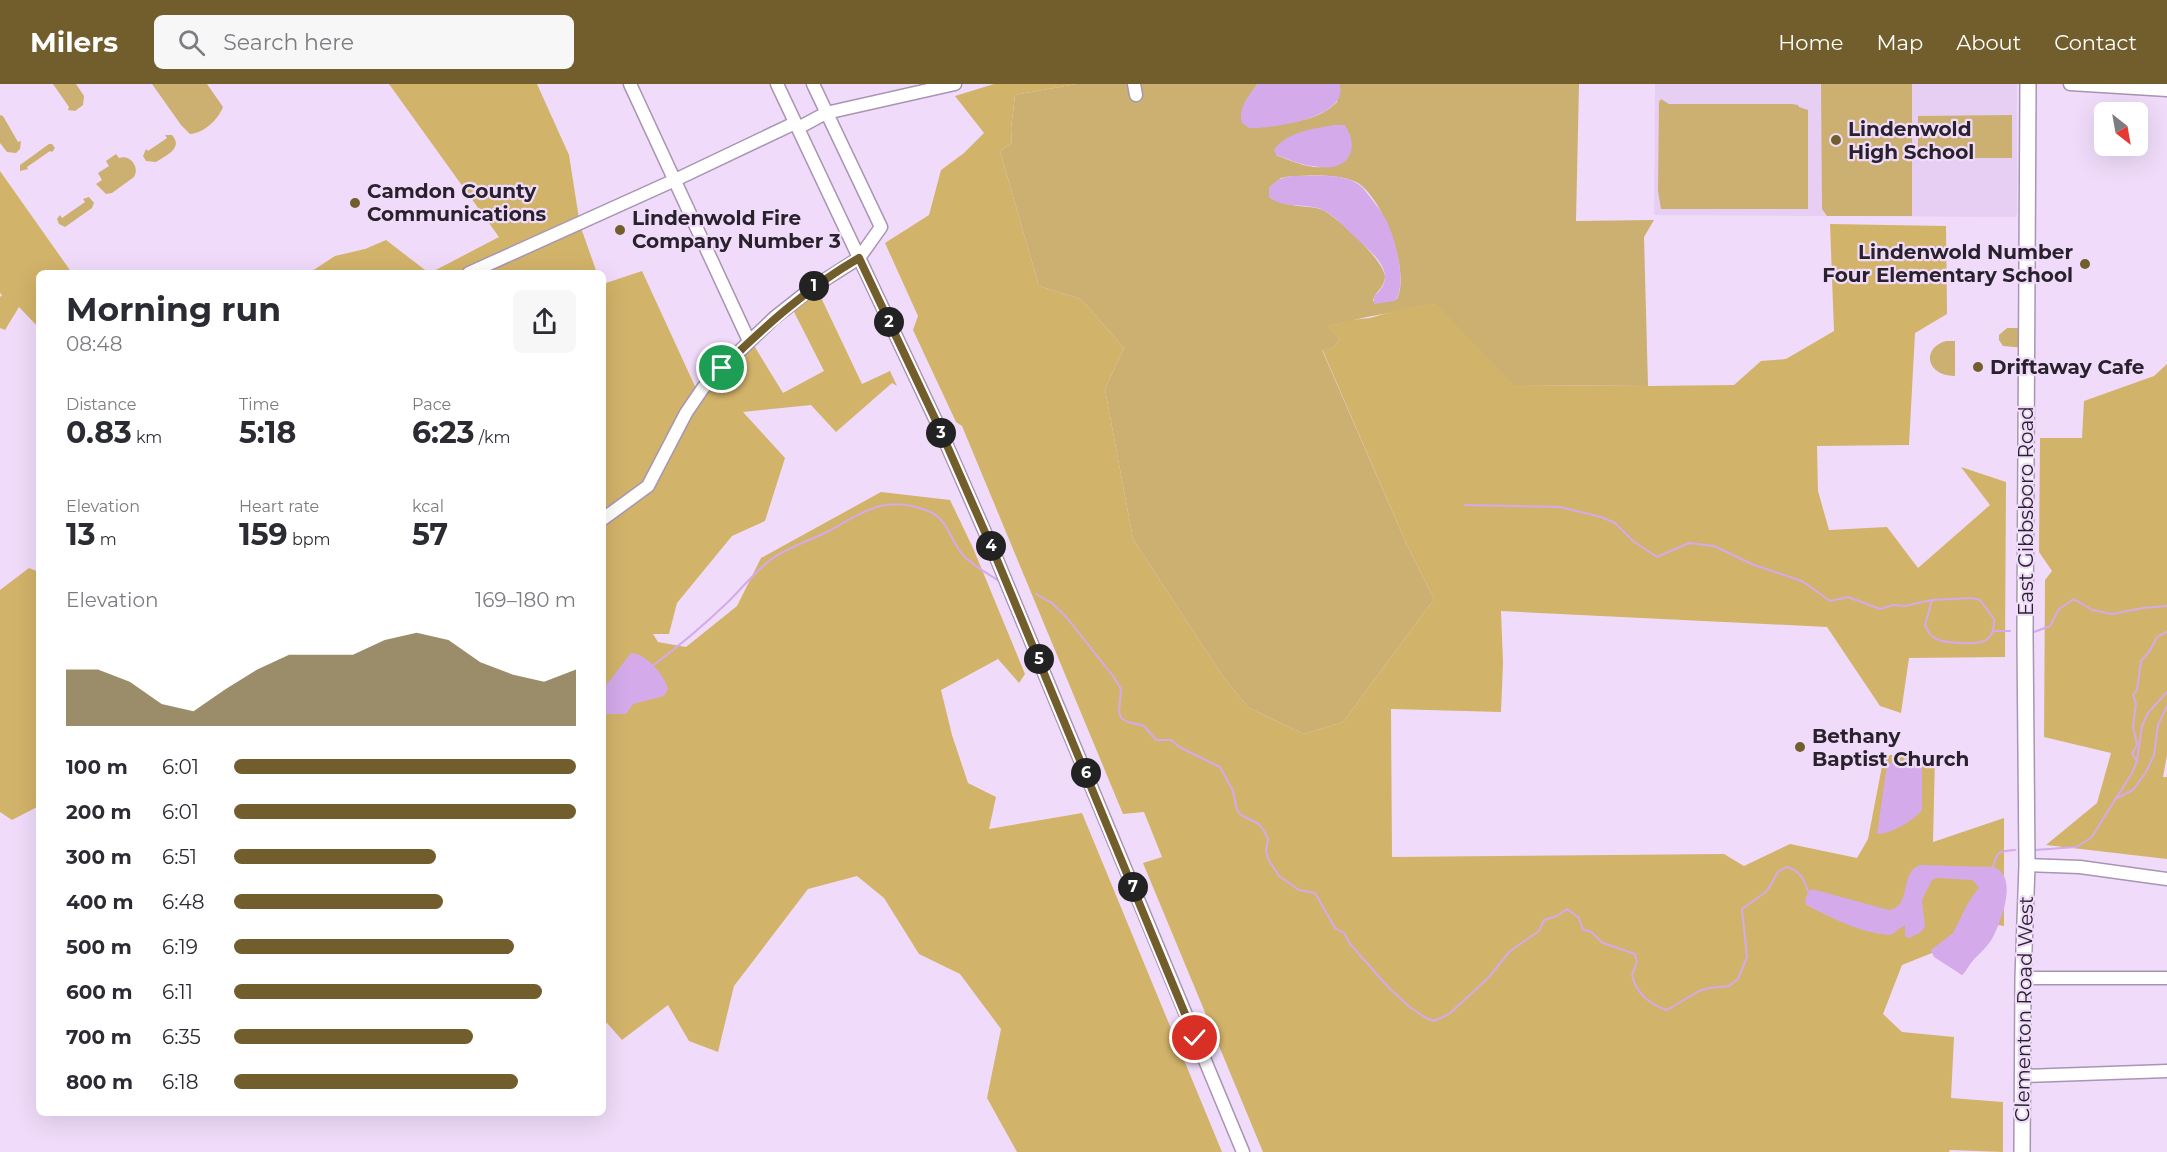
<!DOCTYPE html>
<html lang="en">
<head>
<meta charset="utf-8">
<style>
  body { margin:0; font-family:Montserrat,sans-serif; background:#f7f7f7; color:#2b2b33; height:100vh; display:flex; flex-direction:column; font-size:22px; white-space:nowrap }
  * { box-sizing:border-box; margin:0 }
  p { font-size:20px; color:#7c7c81 }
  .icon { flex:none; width:33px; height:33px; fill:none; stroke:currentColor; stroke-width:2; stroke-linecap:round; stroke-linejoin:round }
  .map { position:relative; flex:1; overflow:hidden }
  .panel { position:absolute; left:36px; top:186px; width:570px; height:846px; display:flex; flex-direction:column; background:#fff; border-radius:9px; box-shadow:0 6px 24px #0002 }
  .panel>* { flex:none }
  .needle { width:39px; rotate:149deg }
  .fabs { position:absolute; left:2094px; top:18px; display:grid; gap:12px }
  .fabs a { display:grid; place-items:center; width:54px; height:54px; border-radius:9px; background:#fff; box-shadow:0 6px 24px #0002; font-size:30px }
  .pin { position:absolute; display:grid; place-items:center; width:51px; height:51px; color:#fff; margin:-26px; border:3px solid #fff; border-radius:50%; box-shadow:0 2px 6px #0007 }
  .km { position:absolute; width:30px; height:30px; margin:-15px; border-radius:50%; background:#222; color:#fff; font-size:16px; line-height:30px; text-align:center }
  .round { display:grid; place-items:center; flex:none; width:63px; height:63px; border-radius:9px; background:#f7f7f7 }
  .overview { display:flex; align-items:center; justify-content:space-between; height:102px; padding:0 30px }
  h1 { font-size:33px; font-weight:700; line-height:45px }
  .stats { display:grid; grid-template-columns:repeat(3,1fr); gap:9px; height:102px; padding:6px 30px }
  .stats div { display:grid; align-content:center }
  .stats b { font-size:30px; font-weight:700 }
  .stats small { font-size:16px; font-weight:400 }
  .stats p { font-size:16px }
  .chart { height:168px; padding:12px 30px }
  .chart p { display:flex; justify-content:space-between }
  .chart svg { width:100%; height:108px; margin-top:6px; fill:#725e2c; opacity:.7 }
  ul { padding:0 30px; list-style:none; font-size:20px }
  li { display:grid; grid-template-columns:96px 72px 1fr; align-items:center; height:45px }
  li i { height:15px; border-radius:8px; background:#725e2c }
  header { display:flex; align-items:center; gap:36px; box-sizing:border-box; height:84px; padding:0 30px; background:#725e2c; color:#fff }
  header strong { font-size:28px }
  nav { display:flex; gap:33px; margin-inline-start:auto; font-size:21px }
  .search { width:420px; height:54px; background:#f7f7f7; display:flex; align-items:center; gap:15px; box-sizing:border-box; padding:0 21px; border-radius:9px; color:#7c7c81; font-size:22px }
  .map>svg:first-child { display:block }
  .built { fill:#e7cff4 }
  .green { fill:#cbb071; fill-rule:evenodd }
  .forest { fill:#d2b36a }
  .water { fill:#d4aaea }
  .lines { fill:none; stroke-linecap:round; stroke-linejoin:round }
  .stream { stroke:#d4aaea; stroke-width:2 }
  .minor-casing { stroke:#a895b2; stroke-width:15 }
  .major-casing { stroke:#a895b2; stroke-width:18 }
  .minor { stroke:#fff; stroke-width:12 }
  .major { stroke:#fff; stroke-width:15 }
  .route-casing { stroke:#fff; stroke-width:12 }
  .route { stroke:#725e2c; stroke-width:8 }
  .poi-dot { fill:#725e2c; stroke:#f0dcfa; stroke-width:2 }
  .labels { text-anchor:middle; stroke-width:4.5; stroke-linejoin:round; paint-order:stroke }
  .poi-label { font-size:20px; font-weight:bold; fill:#29222d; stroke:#f0dcfa; text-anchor:start }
  .street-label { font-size:20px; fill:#29222d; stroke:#f0dcfa }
</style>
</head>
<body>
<header>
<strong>Milers</strong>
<div class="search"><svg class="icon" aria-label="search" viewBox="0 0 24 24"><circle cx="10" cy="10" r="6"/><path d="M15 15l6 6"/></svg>Search here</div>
<nav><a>Home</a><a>Map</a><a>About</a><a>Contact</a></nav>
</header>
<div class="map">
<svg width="2167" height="1068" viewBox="0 0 2167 1068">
  <rect width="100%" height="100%" fill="#f0dcfa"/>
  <path class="built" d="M1655,0H2017V130L2015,133L1654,131Z"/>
  <path class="green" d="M53,0H76L84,12L83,21L75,27L68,26L69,23Z
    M152,0H207L223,23C218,36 204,49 190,50L181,41Z
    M1076,0H1258L1253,6V44C1280,40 1317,39 1337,18L1340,0H1579L1576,137L1654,136L1644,153L1648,302L1513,301L1435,220C1399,228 1362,232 1327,243L1340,255L1333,264L1322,266L1406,459L1434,515L1343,638L1304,650L1249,624L1224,594L1133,455L1105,305L1124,264L1081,215L1039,202L1000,67L1012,59L1011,45L1015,11ZM1335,41H1345L1347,74C1323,91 1301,81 1276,71L1287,54ZM1291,92C1311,92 1337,89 1356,98C1382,111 1411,188 1397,215L1373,217C1374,208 1384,205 1385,193C1385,177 1338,134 1323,126C1311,121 1295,124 1287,119C1280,116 1274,109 1269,104L1281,94Z
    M1821,0H1912V132H1827L1822,125Z
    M1661,15L1669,20H1792L1798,21L1799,23L1808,26V125H1661L1658,107L1659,18Z
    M0,31L3,32L18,58L21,57L20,65L16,69L7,68L0,59Z
    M2012,31V74H1918V32Z
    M165,51H172C184,64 165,72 156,78L146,77L143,72L146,65L148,67L167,54Z
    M49,60H52L55,64L52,68L50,67L27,83L28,85L20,87V81Z
    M116,70L119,74C130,70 140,83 134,93L112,109L106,110L96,100L102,96L98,89L109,82L106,77Z
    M89,113L94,119L92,124L65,143L59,140L57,135L60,131L62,134L85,118L83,115Z
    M2007,244H2026V264L2003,262L1999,256V251Z
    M1946,257H1955V292C1926,292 1921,264 1946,257Z"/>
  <path class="forest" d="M389,0H537L569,71L580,141L597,189H430L499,153Z
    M994,0H1076L1015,11L1011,45L1012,59L1000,67L1039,202L1081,215L1124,264L1105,305L1133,455L1224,594L1249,624L1304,650L1343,638L1434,515L1406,459L1322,265L1333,264L1340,255L1326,243L1351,236L1370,234L1416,221L1436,220L1514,301L1647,302L1734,301L1761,277L1786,275L1834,247L1830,140L1946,142L1947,230L1915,249L1909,361L1817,362L1818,407L1829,446L1887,443L1918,484L1990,421L1961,383L2006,398L2005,573L1909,574L1901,629L1880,622L1827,543L1501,527L1503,579L1501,628L1391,625L1392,773L1724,770L1744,782L1790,760L1857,774L1868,755L1883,677L1890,671L1935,672L1933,758L2004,734V842L1998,841L1962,891L1932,869L1902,881L1883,930L1902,948L1954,953L1951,1014L2003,1018V1068L1950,1066L1949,1068H1263L1143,779L1162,773L1144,728L1123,730L962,342L956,338L913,246L918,232L885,159L929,131L941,86L964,69L984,49L955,12Z
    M0,87L72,189H39V244L19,223L5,246L0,244V213L2,211L0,209Z
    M386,156L429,189H309L335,172L365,165Z
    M642,187L699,311L750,255L783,309L824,287L790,220L816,203L862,300L890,287L897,302L892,299L836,348L811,321L743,328L785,374L765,437L732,452L677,519L669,550H653L658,558L686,563L737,522L761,474L881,408L950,416L973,464L1025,590L1019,599L998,575L941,606L952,651L968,699L996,713L989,745L1082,729L1222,1068H1017L987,1014L1001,945L960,890L919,870L884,814L857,792L808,805L734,902L718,968L689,957L668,921L622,956L607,939L603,938V200Z
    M2167,280V671L2163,693H2167V775L2046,761L2097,719L2111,669L2044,653L2045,496L2052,487L2039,468L2040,354H2082L2084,317L2154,292Z
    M29,484L39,488V722L12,736L0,728V506Z"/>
  <path class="water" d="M1258,0H1340C1341,7 1341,13 1336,18C1323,36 1270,45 1249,44L1242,39C1237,26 1249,10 1258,0Z
    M1335,41H1345C1356,58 1355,78 1333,83C1327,84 1318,83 1313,82C1301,81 1288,75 1276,71L1274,66C1286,48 1315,44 1335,41Z
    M1291,92C1313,93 1346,87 1363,104C1370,113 1379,124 1385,134C1395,151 1408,201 1395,217L1374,220V212C1401,190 1372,169 1355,153C1345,144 1335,132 1323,126C1305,118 1284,126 1269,113V104C1276,96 1281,94 1291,92Z
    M631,569C645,569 665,591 668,605L664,612L633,620L626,630H604L603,605Z
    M1892,678H1920L1922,686V726C1913,737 1891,750 1877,750L1887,681Z
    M1920,781L1994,783C2019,793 2001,838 1992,855C1986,865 1977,871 1970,880C1967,884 1966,888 1962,891L1934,873L1931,866L1953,849L1968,819L1979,803L1972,796L1937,794L1932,796L1922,816L1925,843L1921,848L1909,854L1905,852V841L1891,851C1860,849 1834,835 1806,821C1804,815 1807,809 1812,805L1889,826C1912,823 1899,788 1920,781Z"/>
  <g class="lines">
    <path class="stream" d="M1465,421L1560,423L1601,433L1615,439L1633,457L1657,473L1689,459L1714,462L1754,481L1802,497L1830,517L1848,513L1880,525L1893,521L1905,522L1932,516L1972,514L1980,516L1994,535C1995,559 1981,560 1962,559C1946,558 1931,559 1925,541L1932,516
      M1036,510L1052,519L1067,534L1113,592L1121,605L1119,628L1121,634L1128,638L1144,642L1156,656H1171L1181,664L1220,683L1233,707L1237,726L1241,731L1259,740L1264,747L1268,755L1266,767L1268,775L1279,792L1299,806L1315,809L1335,844L1344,849L1350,860L1390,905L1411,924L1426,934L1434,937L1449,930L1459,921L1489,893L1510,867L1539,847L1544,836L1557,832L1567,825L1579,834L1583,846L1590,847L1603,859L1635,870L1637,878L1632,891C1636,909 1650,921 1667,926L1699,907L1709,904L1729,902L1738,895L1747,873L1742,825L1767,807L1778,788L1786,783C1802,786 1805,799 1810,812
      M1993,547H2010
      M2034,548L2050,542L2059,525L2074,515L2092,526L2112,530L2143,524L2167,522
      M651,583C678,563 704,541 728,518C742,504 754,489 770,476C789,462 810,457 831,446C865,426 888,411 928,427C949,435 950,458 964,472C974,483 989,490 1001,498
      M2137,677L2132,670L2137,661L2133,642L2136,620L2133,611L2137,606L2141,577L2149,568L2157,553L2167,548
      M2115,715L2133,706L2146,688L2154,671L2158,641L2167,622
      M2035,766L2076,763L2091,754L2132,689L2137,677L2142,642L2148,629L2167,608
      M1992,785C1998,769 1995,767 2015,766"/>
    <defs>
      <path id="minor" d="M630,0L749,257
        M777,0L938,341L995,471L1243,1068
        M1134,0L1136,11
        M2070,0L2167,6
        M798,44L826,29L955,0
        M469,189L675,96L795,39
        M603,435L648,402L686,329L703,304L722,284L774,234L812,204L859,174L881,143L813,0
        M2027,781L2080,783L2167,795
        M2023,894H2167
        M2023,992L2167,987"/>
      <path id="major" d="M2022,1068L2023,894L2027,781L2025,551L2028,0"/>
    </defs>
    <use href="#minor" class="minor-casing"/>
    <use href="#major" class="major-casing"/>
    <use href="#minor" class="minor"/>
    <use href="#major" class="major"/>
  </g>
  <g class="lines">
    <defs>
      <path id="route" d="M722,284C764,243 807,204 859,174L938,341L995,471L1195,954"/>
    </defs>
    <use href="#route" class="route-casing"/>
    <use href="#route" class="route"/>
  </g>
  <g class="poi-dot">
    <circle cx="1836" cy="56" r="6"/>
    <circle cx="355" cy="119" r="6"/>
    <circle cx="620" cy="146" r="6"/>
    <circle cx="2085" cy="180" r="6"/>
    <circle cx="1978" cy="283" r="6"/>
    <circle cx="1800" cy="663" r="6"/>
  </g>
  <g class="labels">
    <g class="poi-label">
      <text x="1848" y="52">Lindenwold<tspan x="1848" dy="23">High School</tspan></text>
      <text x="367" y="114">Camdon County<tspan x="367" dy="23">Communications</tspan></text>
      <text x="632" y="141">Lindenwold Fire<tspan x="632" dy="23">Company Number 3</tspan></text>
      <text x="2073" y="175" text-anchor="end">Lindenwold Number<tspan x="2073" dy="23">Four Elementary School</tspan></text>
      <text x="1990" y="290">Driftaway Cafe</text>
      <text x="1812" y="659">Bethany<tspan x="1812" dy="23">Baptist Church</tspan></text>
    </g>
    <g class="street-label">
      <text transform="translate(2026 427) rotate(-90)" y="7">East Gibbsboro Road</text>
      <text transform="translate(2024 925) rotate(-89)" y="7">Clementon Road West</text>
    </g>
  </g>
</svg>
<div class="fabs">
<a><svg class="needle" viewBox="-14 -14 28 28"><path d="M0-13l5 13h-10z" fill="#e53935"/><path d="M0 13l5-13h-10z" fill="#7c7c81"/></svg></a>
</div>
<div class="pin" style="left:722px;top:284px;background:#1e9e55"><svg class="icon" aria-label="arrive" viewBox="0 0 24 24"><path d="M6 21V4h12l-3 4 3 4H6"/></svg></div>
<div class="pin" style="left:1195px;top:954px;background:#d93025"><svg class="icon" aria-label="check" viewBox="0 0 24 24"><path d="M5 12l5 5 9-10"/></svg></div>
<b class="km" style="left:814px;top:202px">1</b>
<b class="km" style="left:889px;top:238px">2</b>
<b class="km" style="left:941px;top:349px">3</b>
<b class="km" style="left:991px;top:462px">4</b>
<b class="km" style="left:1039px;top:575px">5</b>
<b class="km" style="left:1086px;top:689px">6</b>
<b class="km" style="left:1133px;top:803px">7</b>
<section class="panel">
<div class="overview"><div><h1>Morning run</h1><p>08:48</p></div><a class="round"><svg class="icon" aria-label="share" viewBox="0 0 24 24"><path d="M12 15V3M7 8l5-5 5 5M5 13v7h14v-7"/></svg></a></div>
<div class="stats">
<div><p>Distance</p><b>0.83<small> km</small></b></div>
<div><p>Time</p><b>5:18</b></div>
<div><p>Pace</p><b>6:23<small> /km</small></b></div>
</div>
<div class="stats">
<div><p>Elevation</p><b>13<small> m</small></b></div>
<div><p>Heart rate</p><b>159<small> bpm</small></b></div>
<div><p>kcal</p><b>57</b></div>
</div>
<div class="chart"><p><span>Elevation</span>169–180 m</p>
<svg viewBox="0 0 160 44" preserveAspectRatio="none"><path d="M0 44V21L10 21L20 26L30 35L40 38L50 29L60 21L70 15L80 15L90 15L100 9L110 6L120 9L130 18L140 23L150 26L160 21V44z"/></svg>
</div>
<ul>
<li><b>100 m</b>6:01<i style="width:100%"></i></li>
<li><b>200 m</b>6:01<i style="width:100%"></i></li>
<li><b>300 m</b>6:51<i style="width:59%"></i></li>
<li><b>400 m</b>6:48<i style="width:61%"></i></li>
<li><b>500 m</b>6:19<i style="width:82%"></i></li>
<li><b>600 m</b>6:11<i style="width:90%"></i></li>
<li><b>700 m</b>6:35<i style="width:70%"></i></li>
<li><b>800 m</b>6:18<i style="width:83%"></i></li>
</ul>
</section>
</div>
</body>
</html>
